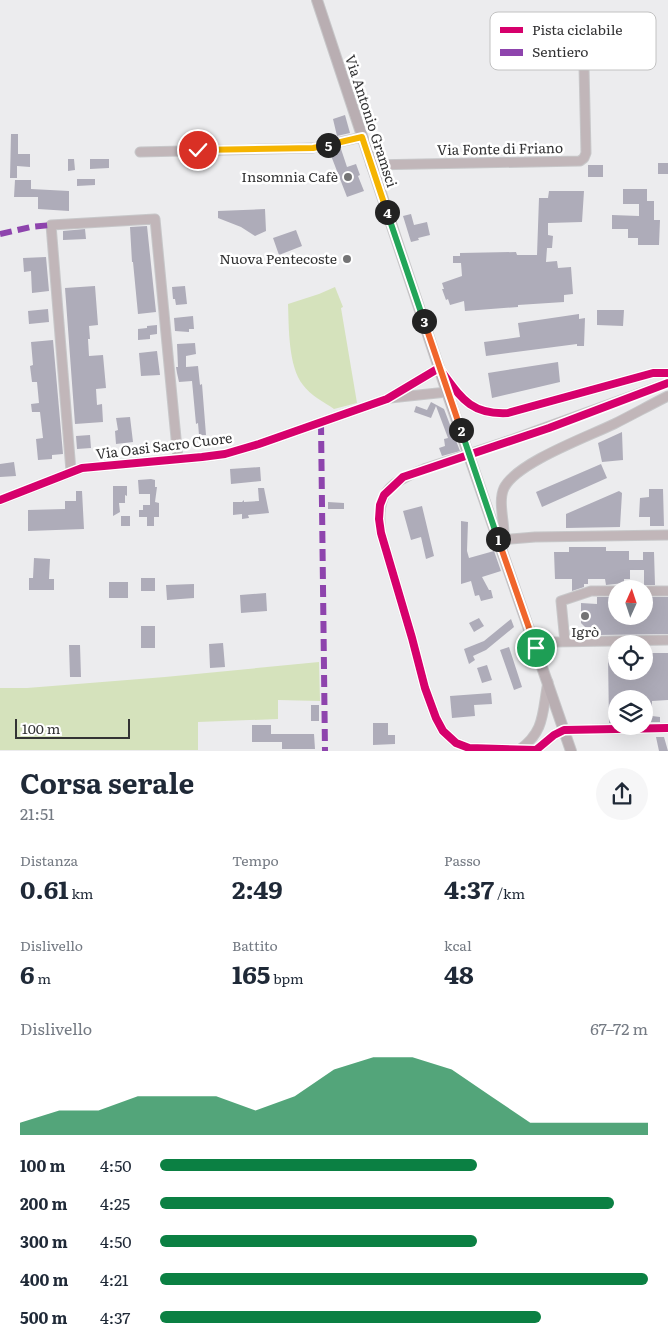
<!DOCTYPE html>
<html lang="it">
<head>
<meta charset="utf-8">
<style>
  body { margin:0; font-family:Literata,serif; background:#f6f6f7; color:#1f2937; height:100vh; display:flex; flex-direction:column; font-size:19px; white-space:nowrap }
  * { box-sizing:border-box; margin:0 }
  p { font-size:16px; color:#747a83 }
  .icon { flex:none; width:28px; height:28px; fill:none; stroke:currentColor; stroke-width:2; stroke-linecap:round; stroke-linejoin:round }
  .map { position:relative; height:751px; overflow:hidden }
  .sheet { display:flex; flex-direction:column; background:#fff; flex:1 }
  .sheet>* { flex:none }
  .needle { width:32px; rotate:3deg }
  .buttons { position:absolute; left:608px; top:580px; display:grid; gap:10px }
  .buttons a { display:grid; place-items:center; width:45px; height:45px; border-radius:50%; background:#fff; box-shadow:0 5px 20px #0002; font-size:25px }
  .scale { position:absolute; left:15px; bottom:12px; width:115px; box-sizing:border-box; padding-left:5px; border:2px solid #333334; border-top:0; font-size:14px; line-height:18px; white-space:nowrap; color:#333334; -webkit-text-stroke:4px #fff; paint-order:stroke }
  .pin { position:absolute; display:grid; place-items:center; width:42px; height:42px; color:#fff; margin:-21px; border:2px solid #fff; border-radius:50%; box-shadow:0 1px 5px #0007 }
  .km { position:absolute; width:25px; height:25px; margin:-12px; border-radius:50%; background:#222; color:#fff; font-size:14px; line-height:25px; text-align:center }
  .round { display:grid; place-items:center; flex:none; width:52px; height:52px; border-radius:26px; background:#f6f6f7 }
  .overview { display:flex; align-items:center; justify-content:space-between; height:85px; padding:0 20px }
  h1 { font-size:28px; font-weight:700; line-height:38px }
  .metrics { display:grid; grid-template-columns:repeat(3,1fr); gap:8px; height:85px; padding:5px 20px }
  .metrics div { display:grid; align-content:center }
  .metrics b { font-size:25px; font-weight:700 }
  .metrics small { font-size:14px; font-weight:400 }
  .metrics p { font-size:14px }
  .chart { height:140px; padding:10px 20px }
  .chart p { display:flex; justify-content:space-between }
  .chart svg { width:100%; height:90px; margin-top:5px; fill:#0b8043; opacity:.7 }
  ul { padding:0 20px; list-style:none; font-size:16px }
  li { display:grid; grid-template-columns:80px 60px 1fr; align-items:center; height:38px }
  li i { height:12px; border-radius:6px; background:#0b8043 }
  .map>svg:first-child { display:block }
  .green { fill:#d5e2bc }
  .building { fill:#aeacb9 }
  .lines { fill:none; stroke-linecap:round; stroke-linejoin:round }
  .minor-casing { stroke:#c7c7c9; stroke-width:11 }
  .major-casing { stroke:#c7c7c9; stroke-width:12 }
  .minor { stroke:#c1b6b9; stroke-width:9 }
  .major { stroke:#b9aeb2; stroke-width:10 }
  .minor-bridge-casing { stroke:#c7c7c9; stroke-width:11; stroke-linecap:butt }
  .minor-bridge { stroke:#c1b6b9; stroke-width:9 }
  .quiet { stroke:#8e44ad; stroke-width:6; stroke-dasharray:12 6; stroke-linecap:butt }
  .cycleway-casing { stroke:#fff; stroke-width:11 }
  .cycleway { stroke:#d6006c; stroke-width:8 }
  .split-1-casing { stroke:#fff; stroke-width:10 }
  .split-2-casing { stroke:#fff; stroke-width:10 }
  .split-3-casing { stroke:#fff; stroke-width:10 }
  .split-4-casing { stroke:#fff; stroke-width:10 }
  .split-5-casing { stroke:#fff; stroke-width:10 }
  .split-6-casing { stroke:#fff; stroke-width:10 }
  .split-1 { stroke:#f0652b; stroke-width:6 }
  .split-2 { stroke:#22a559; stroke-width:6 }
  .split-3 { stroke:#f0652b; stroke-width:6 }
  .split-4 { stroke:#22a559; stroke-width:6 }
  .split-5 { stroke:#f5b400; stroke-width:6 }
  .split-6 { stroke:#f5b400; stroke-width:6 }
  .poi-dot { fill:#747475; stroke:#fff; stroke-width:2 }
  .labels { text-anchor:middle; stroke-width:5; stroke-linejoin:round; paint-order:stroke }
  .street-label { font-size:14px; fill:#333334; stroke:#fff }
  .poi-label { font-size:14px; fill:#333334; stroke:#fff; text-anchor:end }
  .key { fill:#fff; stroke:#c2c2c2; stroke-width:1 }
  .key-label { font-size:14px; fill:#333334 }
</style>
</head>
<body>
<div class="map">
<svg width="668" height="751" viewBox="0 0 668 751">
  <rect width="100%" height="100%" fill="#ececee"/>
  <path class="green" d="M335,287L343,307L341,308L357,403L334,409C324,402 310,395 303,385C288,366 289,327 288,304L319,294Z
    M319,662L320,701L278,700V719L198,722V750H0V688H27L165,677Z"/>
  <path class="building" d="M345,115L350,133L337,136L333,119Z
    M11,134H18V154H30V167L17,166V178H10Z
    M341,149L347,167L356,164L360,175L358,176L364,191L347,197L330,153Z
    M68,159H74L75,170L68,171Z
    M90,159H109V168L90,169Z
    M658,163H668V174H658Z
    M588,165H603V177H588Z
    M77,179H95V185L77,186Z
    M15,180H31V189L69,191V211L38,209V197H14Z
    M623,189H647V201H654V220H660L659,245H638V238H628V229H612V215L639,216V204H623Z
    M549,191H584L582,222L548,223V235L553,236L552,248H547L546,262L557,261L558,268L571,267L573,294L564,295V302L518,305V307L465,311L464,301L450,305L448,299L446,300L442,289H444L442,283L462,276L461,263H453V256H460V253L516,252L517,255H537L539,198H548Z
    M265,209L266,231L255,236L241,227L218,218V211Z
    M411,214L414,225L427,222L430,235L418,238L419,240L411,242L403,216Z
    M147,226L156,312L138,314L133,262H132L130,227Z
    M85,229L86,239L63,240V231Z
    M296,230L302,246L279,255L273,238Z
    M46,257L49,291L32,293L31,271L24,272L23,258Z
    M95,286L98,325L89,326L90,339H88L89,356L103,355L106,388L96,389L97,405L102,404L103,422L75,424L65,288Z
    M185,286L187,304L176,305L175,299H173L172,287Z
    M48,309L49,322L29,324L28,311Z
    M597,310H624L623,326L597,325Z
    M579,314V319L585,318L584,346H577V344L486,356L484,342L520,337L518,323Z
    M193,316L194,329H189V332L175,331L174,318Z
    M157,325V334L150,335V339L138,340V329L147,328V326Z
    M53,340L63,454L52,455V459L38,460L36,439L43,438L40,412H32L31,404L39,403L37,382H32L30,366L33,365L31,342Z
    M195,343L196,354L186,356V367L198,366L200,385L202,384L206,435H199L198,423L196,424L192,381L179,382L177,373L176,367H178L177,344Z
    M157,351L160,375L141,376L139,353Z
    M558,362L560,382L492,398L488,373Z
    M431,402L444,409L460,451L442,456L439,448L445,446L444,439L448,438L436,406L431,418L414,412L416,406L427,410Z
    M130,417L133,442L116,444L115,431L118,430L116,418Z
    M622,432L623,460L602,462L598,443Z
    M90,435L91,448L77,449L76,436Z
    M14,462L16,476L0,477V464Z
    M601,464L607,478L542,507L536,492Z
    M260,467L261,481L231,484L230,469Z
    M151,479L155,480V487H157L155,502L159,503V517H154V526H147V517H139V510H143V505H150V494H139L138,480Z
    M113,486H127V496L125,495V503H119L120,512L113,516Z
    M258,488H264L269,513L248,515L249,518L242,519V514L233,515V502H242L244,500V502L259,501Z
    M649,489H663L664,526H650V517H639L640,498L649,497Z
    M76,491H82L84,529L28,531V510L65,509V501H76Z
    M619,491L622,493L620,527L566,528V514Z
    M328,502L344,503V509H328Z
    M422,506L434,556L426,559L421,537L411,540L403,511Z
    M121,516H130V526H121Z
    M461,521L468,522L467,551L469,558L494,551L501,571L482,577L489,590H491L493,598L481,601L479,595L475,596L471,581L461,584Z
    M569,547H606V551H629V560H643V552H654L655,585H644V570H630V579H624V583L606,585L605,579H588V584H584V587L572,591V579H555L554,552H569Z
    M34,558L50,559L49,579H54V590H29V578H33Z
    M141,578H155V591H141Z
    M109,582H128V598H109Z
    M194,584V598L167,600L166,585Z
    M266,593L267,611L241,613L240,595Z
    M597,597H616V616H644V597H668V634L598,635V627H585L581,623V603L597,604Z
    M479,618L484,626L474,632L469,623Z
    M511,619L514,627L486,650L473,656L475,660L469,664L464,649L484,641Z
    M141,626H155V648H141Z
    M223,643L225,667L210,668L209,644Z
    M69,645H80L81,677H70Z
    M509,647L522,687L514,690L500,650Z
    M644,653H668V700L652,701V716L660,717V722H644V699H616V723H609L608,656H616V671H644Z
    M487,665L492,680L482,683L477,668Z
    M491,693L492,704L474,705L475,716L452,718L450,696Z
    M311,705H319V721H311Z
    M373,723H388V735H395V744L373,745Z
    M252,725H271V734H314L315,749H282V742H252Z
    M656,737H664L668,751H659Z"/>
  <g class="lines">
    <defs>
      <path id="minor" d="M140,152L313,148L362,137
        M371,165L580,161L584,158L586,153L584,67L589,56
        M390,398L447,392
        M508,441L668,383
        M424,469C389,483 375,493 381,533L412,638L425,688L436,718L443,731L456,743L469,748L536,750L554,735L564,730L668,728
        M71,471L51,225L155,219L178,459
        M0,500L82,468L202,457L225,454L259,444L387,399L439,368C460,396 469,415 508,413L653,373H668
        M498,540L504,534C504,520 498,501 504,488C516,463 587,437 614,424C632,415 650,405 668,396
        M498,540L535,537L668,535
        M644,591H668
        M565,642L561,601L591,591H616
        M536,648L554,642L668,640
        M519,750C546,731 542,711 548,682"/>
      <path id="major" d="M317,0L447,392L571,751"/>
    </defs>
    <use href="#minor" class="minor-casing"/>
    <use href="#major" class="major-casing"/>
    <use href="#minor" class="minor"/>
    <use href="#major" class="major"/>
    <defs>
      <path id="minor-bridge" d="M424,469L508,441"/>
    </defs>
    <use href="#minor-bridge" class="minor-bridge-casing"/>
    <use href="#minor-bridge" class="minor-bridge"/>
    <path class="quiet" d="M0,234L31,227L51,225
      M321,423L325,751"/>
    <defs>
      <path id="cycleway" d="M668,383L549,428L403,477L384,495L380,505L379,519L381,533L412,638L425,688L436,718L443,731L456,743L469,748L536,750L554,735L564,730L668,728
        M0,500L82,468L202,457L225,454L259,444L387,399L439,368C460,396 469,415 508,413L653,373H668"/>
    </defs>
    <use href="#cycleway" class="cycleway-casing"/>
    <use href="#cycleway" class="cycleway"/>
  </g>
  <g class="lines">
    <defs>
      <path id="split-1" d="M498,539L536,648"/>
      <path id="split-2" d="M461,430L498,539"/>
      <path id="split-3" d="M424,321L461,430"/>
      <path id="split-4" d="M387,212L424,321"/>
      <path id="split-5" d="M328,145L362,137L387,212"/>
      <path id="split-6" d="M198,150L313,148L328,145"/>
    </defs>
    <use href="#split-1" class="split-1-casing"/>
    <use href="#split-2" class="split-2-casing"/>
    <use href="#split-3" class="split-3-casing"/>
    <use href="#split-4" class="split-4-casing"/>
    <use href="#split-5" class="split-5-casing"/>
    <use href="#split-6" class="split-6-casing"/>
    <use href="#split-1" class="split-1"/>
    <use href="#split-2" class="split-2"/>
    <use href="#split-3" class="split-3"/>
    <use href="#split-4" class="split-4"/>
    <use href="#split-5" class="split-5"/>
    <use href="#split-6" class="split-6"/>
  </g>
  <g class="poi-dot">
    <circle cx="348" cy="177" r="5"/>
    <circle cx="347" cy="259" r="5"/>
    <circle cx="585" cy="616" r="5"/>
  </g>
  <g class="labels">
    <g class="street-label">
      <text transform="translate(371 121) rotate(72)" y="5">Via Antonio Gramsci</text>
      <text transform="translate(500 149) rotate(-1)" y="5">Via Fonte di Friano</text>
      <text transform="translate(164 446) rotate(-7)" y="5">Via Oasi Sacro Cuore</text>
    </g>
    <g class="poi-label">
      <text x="338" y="182">Insomnia Cafè</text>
      <text x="337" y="264">Nuova Pentecoste</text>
      <text x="585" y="637" text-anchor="middle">Igrò</text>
    </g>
  </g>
  <rect x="490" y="12" width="166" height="58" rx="8" class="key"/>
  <rect x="500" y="27" width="23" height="6" fill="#d6006c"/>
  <rect x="500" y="49" width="23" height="7" fill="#8e44ad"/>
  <g class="key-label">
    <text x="532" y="35">Pista ciclabile</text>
    <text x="532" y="57">Sentiero</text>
  </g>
</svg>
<div class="buttons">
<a><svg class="needle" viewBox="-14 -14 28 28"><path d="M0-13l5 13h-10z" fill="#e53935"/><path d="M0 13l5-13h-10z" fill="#747a83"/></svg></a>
<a><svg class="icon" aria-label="locate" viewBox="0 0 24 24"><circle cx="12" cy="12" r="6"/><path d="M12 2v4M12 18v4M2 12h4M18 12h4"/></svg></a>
<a><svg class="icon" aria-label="layers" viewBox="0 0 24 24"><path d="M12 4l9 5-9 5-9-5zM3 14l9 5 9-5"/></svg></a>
</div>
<div class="scale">100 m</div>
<div class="pin" style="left:536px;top:648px;background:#1e9e55"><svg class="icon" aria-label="arrive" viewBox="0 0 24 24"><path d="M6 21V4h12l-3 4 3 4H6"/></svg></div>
<div class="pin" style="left:198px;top:150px;background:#d93025"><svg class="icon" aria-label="check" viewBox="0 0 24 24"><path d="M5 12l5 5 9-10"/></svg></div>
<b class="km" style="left:498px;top:539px">1</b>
<b class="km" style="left:461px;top:430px">2</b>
<b class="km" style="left:424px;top:321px">3</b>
<b class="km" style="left:387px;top:212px">4</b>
<b class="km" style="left:328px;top:145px">5</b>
</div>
<section class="sheet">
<div class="overview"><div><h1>Corsa serale</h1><p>21:51</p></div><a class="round"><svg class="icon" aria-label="share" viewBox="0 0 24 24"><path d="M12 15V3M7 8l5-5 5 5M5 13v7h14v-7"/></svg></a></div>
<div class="metrics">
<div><p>Distanza</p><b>0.61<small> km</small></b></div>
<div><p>Tempo</p><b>2:49</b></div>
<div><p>Passo</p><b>4:37<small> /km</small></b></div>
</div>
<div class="metrics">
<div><p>Dislivello</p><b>6<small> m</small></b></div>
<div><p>Battito</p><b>165<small> bpm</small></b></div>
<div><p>kcal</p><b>48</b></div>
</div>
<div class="chart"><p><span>Dislivello</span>67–72 m</p>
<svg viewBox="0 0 160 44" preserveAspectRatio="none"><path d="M0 44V38L10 32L20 32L30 25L40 25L50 25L60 32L70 25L80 12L90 6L100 6L110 12L120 25L130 38L140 38L150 38L160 38V44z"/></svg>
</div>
<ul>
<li><b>100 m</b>4:50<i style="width:65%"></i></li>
<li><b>200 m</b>4:25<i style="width:93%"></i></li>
<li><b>300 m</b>4:50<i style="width:65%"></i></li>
<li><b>400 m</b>4:21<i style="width:100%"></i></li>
<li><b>500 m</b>4:37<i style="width:78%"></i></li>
</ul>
</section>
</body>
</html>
